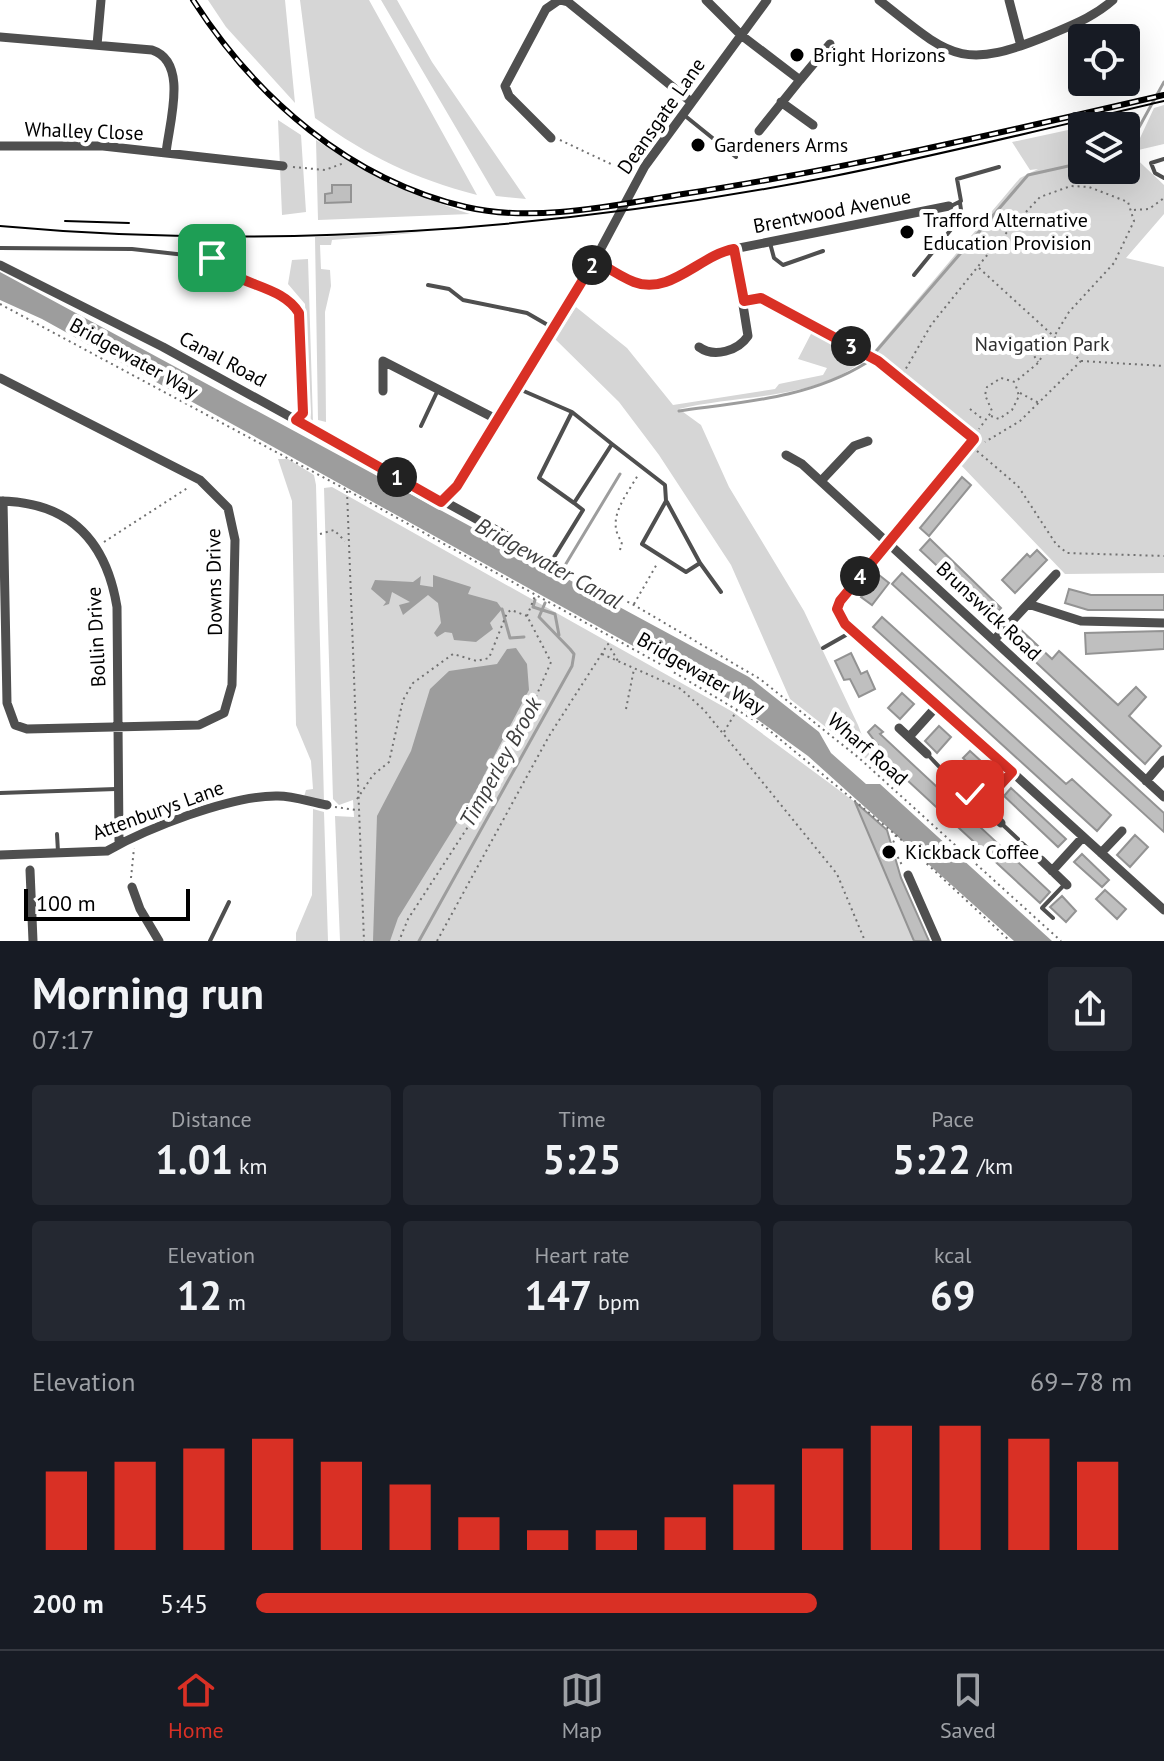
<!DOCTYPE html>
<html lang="en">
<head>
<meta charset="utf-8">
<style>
  body { margin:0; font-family:"PT Sans",sans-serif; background:#242831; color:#f1f3f6; height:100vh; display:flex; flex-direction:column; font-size:30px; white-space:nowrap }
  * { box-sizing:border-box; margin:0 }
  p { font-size:26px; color:#9ea1a6 }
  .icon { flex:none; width:44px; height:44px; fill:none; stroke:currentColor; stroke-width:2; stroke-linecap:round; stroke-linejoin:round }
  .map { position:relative; height:941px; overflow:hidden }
  .drawer { display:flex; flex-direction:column; background:#171b24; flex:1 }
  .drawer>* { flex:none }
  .controls { position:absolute; left:1068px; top:24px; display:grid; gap:16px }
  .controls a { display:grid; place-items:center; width:72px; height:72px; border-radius:8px; background:#171b24; box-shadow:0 8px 32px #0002; font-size:40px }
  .scale { position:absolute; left:24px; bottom:20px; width:166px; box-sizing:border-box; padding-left:8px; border:4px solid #000; border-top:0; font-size:22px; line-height:28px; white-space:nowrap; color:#000; -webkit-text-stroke:6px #fff; paint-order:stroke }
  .pin { position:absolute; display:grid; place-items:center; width:68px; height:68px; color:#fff; margin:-34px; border-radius:16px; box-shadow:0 4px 12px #0006 }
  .km { position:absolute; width:40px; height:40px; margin:-20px; border-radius:50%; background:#222; color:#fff; font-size:22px; line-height:40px; text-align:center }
  .round { display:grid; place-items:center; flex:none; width:84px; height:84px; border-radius:8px; background:#242831 }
  .summary { display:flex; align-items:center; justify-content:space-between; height:136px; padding:0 32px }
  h1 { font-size:44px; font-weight:700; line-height:60px }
  .stats { display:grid; grid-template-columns:repeat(3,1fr); gap:12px; height:136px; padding:8px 32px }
  .stats div { display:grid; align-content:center; border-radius:8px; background:#242831; text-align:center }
  .stats b { font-size:40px; font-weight:700 }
  .stats small { font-size:22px; font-weight:400 }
  .stats p { font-size:22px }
  .chart { height:224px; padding:16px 32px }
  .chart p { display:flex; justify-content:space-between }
  .chart svg { width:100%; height:144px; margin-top:8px; stroke:#d93025; stroke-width:6 }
  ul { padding:0 32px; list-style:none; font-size:26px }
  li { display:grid; grid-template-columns:128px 96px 1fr; align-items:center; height:60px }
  li i { height:20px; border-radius:10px; background:#d93025 }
  .tabs { display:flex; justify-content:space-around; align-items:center; height:112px; border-top:2px solid #363941; background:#171b24; font-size:22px; color:#9ea1a6 }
  .tabs a { display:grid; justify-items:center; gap:4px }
  .tabs .on { color:#d93025 }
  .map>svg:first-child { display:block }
  .green { fill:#d6d6d6 }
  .water { fill:#9d9d9d }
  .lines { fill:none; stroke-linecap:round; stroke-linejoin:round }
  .stream { stroke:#9d9d9d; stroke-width:3 }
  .building { fill:#bfbfbf; stroke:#939393; stroke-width:2 }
  .path { stroke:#717171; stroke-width:2; stroke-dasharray:2 4; stroke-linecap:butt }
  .lane { stroke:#4f4f4f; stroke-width:4 }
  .street { stroke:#4f4f4f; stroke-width:9 }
  .tram { stroke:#000; stroke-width:2 }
  .rail-casing { stroke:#000; stroke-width:6 }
  .rail { stroke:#fff; stroke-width:3; stroke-dasharray:9; stroke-linecap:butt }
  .route-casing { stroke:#fff; stroke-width:16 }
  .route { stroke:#d93025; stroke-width:10 }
  .poi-dot { fill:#000; stroke:#fff; stroke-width:3 }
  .labels { text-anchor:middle; stroke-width:8; stroke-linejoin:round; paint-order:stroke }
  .poi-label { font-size:20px; fill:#000; stroke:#fff; text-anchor:start }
  .street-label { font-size:20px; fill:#000; stroke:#fff }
  .park-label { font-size:20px; fill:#2d2d2d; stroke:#fff }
  .water-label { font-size:22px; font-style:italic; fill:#3e3e3e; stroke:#fff }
</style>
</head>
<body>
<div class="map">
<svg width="1164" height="941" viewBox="0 0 1164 941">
  <rect width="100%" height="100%" fill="#fff"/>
  <path class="green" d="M208,0H285L295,103L226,27Z
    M300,0H369L477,195C413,178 369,157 315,118Z
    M381,0H397L432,62L526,199L496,196Z
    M1164,105V144L1134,151L1154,108Z
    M278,120L301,135L306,212L282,215Z
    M1082,127V170H1126V149L1164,185V214L1126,258L1164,267V573L1065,574L958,462L972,443L868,358L1020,178L1038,169L1030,170L1012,142Z
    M316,140C366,172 414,195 470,214L318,220Z
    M426,232L332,240L331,245H320L321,269L330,270L331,286L325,312L326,422L318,420L315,237Z
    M308,259L313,423H311L305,304L288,284L292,260Z
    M576,307L627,348L673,405L775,389L779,384L823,375L827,368L798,359L812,332L865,359C816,401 738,394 679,409L701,425L729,487L804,611L858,725L873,764L790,699L731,565L659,455L619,402L555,339Z
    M278,459H288L314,475L316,485L324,802L304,797L306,790L313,789L311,761L296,725L292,501Z
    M332,487L733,712L855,802L914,941H340L335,816L354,817L353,800L339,805L333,799L324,488Z
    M313,809L324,812L328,941H296V933L312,895Z"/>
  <path class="water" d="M0,272L749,677L819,732L831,753L866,784H880L1052,941H1014L808,756L729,699L42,319L0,300Z
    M433,575L471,587L468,594L497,602L502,609L490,623L493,629L476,642L454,640L452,633L445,632L437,637L434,633L441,623L438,603L428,595L403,615L399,605L410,602L392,592L389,604L383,606L386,602L371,589L375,580L413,582L421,576L420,585L433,587Z
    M516,648L527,664L529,690L470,802L398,918L390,941H373L377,816L411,751L430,689L449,671L497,664L507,649Z"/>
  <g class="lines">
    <path class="stream" d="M1126,151L1164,82
      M679,411C743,402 810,398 866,363L1028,175L1082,163
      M564,567L620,474
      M535,600L533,607L555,614L559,635
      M502,609L510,638L524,637
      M419,941L572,666L574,654L570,649L539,617L545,603"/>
  </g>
  <path class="building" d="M332,185H351V202L325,203V194L332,193Z
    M962,477L971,485L929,536L920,528Z
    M930,539L1001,608L992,617L920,550Z
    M1037,550L1047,560L1015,593L1002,580L1027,554L1030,557Z
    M902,573L1164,813V832L892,584Z
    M879,575L889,583L872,605L861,597Z
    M1069,589L1091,595H1164V610H1088L1065,603Z
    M882,617L1066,784L1072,779L1111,815L1097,831L873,627Z
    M1020,629L1052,659L1059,651L1118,705L1136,687L1146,697L1129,716L1161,746L1145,764L1011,639Z
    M1164,631V649L1086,654L1085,633Z
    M851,653L861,674L867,671L875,689L859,697L850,679L844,680L835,661Z
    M902,693L914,704L900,719L888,708Z
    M875,725L883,732L880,734L1050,892L1040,903L880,755L883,752L868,732Z
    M939,726L951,737L937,753L925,741Z
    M970,751L994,773L987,781L963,758Z
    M1011,788L1066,839L1058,847L1004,796Z
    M855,802L887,830L901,878L929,941H914Z
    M1135,835L1148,847L1130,867L1117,855Z
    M1082,854L1109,880L1102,887L1074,862Z
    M1105,890L1126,909L1117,919L1096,899Z
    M1062,896L1076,911L1066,922L1050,907Z"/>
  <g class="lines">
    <path class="path" d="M560,140L630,173
      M293,167L325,170L344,163
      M1134,210L1149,209L1164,198
      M979,268L1081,361L1020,421L985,442
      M754,299L761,298L878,361L966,433
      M0,304L347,490L660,664L764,726L896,835L1010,941
      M1028,346L1038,362
      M1081,361L1164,366
      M900,379L931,325L996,244L1040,197L1071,186L1089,187L1128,202L1134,221L1114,263L1069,312L1038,363L1015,382L1001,378L987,387L985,395L992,411L979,429
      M1020,393L1039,403
      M970,409L984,420
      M991,416L999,419L1012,410L1019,396L1015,383
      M977,451L1018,486L1056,544L1067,553L1164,556
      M347,491L364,941
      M320,534L334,530L345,541
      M104,542L189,487
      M517,542L546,559
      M620,550L622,542C605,520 626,496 638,475
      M558,566L634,605L760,679L859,758L1061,941
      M634,604L657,564
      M527,616L535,596
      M602,654L681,689L704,710L837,874L865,941
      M626,709L634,669
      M724,732L737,710
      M357,799L373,775L389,762L403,700L413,683L453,654L477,661L489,658L507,613L511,610L527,616L551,662L515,745L475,816L408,919L399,941
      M335,807L356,810
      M896,835L892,846L903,867
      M131,878L134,848
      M437,941L549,736L608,644L618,661"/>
    <path class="lane" d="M684,115L736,157
      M1164,159L1151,163L1155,173L1164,178
      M951,206L961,201L957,179L999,167
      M770,243L774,258L783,265L823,251
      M0,248L132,249L212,258L223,272L293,302L299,313L303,413L296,420
      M914,275L962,216L960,203
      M428,285L449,289L463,300L527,313L553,328
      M519,389L572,412L539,478L574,503L612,444L572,412
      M421,426L437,392
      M612,444L665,485L666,501L642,544L686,572L700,563L721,592
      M667,502L700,563
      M551,562L583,510L574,503
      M823,648L853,631
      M929,756L946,774
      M951,777L968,792
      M0,793L116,789
      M1003,825L1018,839
      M57,834L58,852
      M1022,843L1041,860
      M1053,918L1042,908L1064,885
      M210,941L229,902"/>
    <path class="street" d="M560,0L568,2L690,101
      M706,0L741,35L800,80L830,44
      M879,0C950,56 960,72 1049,35C1072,25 1094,17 1113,0
      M1009,0L1021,46
      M0,37L152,50C189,62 169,123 166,153
      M97,45L101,0
      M781,102L813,125
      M759,131L800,80
      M551,138L509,96L505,86L546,9L559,0
      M0,146H103L283,166
      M595,260L634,282L660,284L673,280L719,252L949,206
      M0,265L163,347L509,537
      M699,347C714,358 738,351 748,336L734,249
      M0,378L200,480L228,508L235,540L232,685L224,713L199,725L27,729L15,725L7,703L3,501
      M383,391V361L498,420
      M974,439L840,601L839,615L1164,910
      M786,455L802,464L1164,797
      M821,481L854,446L868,441
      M0,501C69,502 106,540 117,607L119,841
      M441,502L453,492L574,299L645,166L767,0
      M1028,604L1081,621L1164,623
      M994,640L1056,574
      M899,728L927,754
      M909,737L937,706
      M1146,781L1164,760
      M970,794L1001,823
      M982,805L1012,772
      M1101,853L1122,831
      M0,855L107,851C146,829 230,795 278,796C294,796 310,802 327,805
      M1041,860L1067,885
      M30,870L33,941
      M1052,871L1083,837
      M908,875L937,941
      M132,887L140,909L159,941"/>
    <path class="tram" d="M65,221L129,223
      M0,226C274,251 559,230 829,177C941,155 1052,127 1164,101"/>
    <defs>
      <path id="rail" d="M193,0C256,98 350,180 466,207C535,223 615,205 683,194C845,169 1004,132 1164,95"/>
    </defs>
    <use href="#rail" class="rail-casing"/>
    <use href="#rail" class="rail"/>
  </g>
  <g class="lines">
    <defs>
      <path id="route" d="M212,258C234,287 281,283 299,313L303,413L296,420L441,502L457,486L595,260C608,268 621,277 634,282C670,296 700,255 734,249L744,301L761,298L878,361L974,439L840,601L837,609L845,624L1012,772L982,805L970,794"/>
    </defs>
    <use href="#route" class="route-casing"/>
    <use href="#route" class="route"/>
  </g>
  <g class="poi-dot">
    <circle cx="797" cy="55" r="8"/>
    <circle cx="698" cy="145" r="8"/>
    <circle cx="907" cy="232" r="8"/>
    <circle cx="889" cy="852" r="8"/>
  </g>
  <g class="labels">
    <g class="poi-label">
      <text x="813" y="62">Bright Horizons</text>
      <text x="714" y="152">Gardeners Arms</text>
      <text x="923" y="227">Trafford Alternative<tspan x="923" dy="23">Education Provision</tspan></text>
      <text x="905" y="859">Kickback Coffee</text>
    </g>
    <g class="street-label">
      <text transform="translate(661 116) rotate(-55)" y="7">Deansgate Lane</text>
      <text transform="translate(84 131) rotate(2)" y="7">Whalley Close</text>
      <text transform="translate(832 211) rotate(-11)" y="7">Brentwood Avenue</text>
      <text transform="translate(134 358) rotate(29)" y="7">Bridgewater Way</text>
      <text transform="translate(223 359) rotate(28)" y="7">Canal Road</text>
      <text transform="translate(214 582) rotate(-91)" y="7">Downs Drive</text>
      <text transform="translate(989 611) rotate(43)" y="7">Brunswick Road</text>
      <text transform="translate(96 637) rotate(-93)" y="7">Bollin Drive</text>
      <text transform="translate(701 673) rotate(30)" y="7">Bridgewater Way</text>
      <text transform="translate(868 749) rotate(41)" y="7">Wharf Road</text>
      <text transform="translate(158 810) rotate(-20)" y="7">Attenburys Lane</text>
    </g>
    <g class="park-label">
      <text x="1042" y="351">Navigation Park</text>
    </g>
    <g class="water-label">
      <text transform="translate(549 563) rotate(29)" y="8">Bridgewater Canal</text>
      <text transform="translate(500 762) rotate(-61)" y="8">Timperley Brook</text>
    </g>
  </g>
</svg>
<div class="controls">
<a><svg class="icon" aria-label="locate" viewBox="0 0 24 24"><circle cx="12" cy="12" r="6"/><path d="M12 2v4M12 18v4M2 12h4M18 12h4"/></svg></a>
<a><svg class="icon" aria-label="layers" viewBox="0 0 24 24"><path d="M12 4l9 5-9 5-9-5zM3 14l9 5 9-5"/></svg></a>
</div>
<div class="scale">100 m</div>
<div class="pin" style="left:212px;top:258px;background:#1e9e55"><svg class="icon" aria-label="arrive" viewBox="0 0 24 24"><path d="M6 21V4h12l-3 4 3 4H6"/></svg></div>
<div class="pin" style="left:970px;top:794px;background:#d93025"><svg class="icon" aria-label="check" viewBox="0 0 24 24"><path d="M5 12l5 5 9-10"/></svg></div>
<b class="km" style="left:397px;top:477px">1</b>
<b class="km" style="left:592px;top:265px">2</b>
<b class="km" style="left:851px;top:346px">3</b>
<b class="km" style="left:860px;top:576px">4</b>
</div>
<section class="drawer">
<div class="summary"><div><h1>Morning run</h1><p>07:17</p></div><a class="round"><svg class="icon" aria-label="share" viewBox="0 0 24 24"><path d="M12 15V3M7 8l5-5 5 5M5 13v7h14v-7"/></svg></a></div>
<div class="stats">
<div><p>Distance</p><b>1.01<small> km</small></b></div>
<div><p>Time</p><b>5:25</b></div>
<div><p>Pace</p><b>5:22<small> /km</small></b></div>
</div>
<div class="stats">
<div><p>Elevation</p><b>12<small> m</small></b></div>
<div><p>Heart rate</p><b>147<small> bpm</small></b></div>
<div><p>kcal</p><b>69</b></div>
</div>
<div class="chart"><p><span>Elevation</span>69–78 m</p>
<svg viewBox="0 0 160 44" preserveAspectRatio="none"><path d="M5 44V20M15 44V17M25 44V13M35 44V10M45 44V17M55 44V24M65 44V34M75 44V38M85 44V38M95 44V34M105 44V24M115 44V13M125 44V6M135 44V6M145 44V10M155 44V17"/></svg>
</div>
<ul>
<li><b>200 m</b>5:45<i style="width:64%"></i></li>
</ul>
</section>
<nav class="tabs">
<a class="on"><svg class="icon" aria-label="home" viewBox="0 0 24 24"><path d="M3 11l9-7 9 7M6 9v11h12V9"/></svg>Home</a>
<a><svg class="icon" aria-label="map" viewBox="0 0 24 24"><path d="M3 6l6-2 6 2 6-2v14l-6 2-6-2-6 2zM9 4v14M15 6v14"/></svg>Map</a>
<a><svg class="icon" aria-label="saved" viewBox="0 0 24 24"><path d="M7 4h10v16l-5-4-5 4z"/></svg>Saved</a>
</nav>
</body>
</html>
